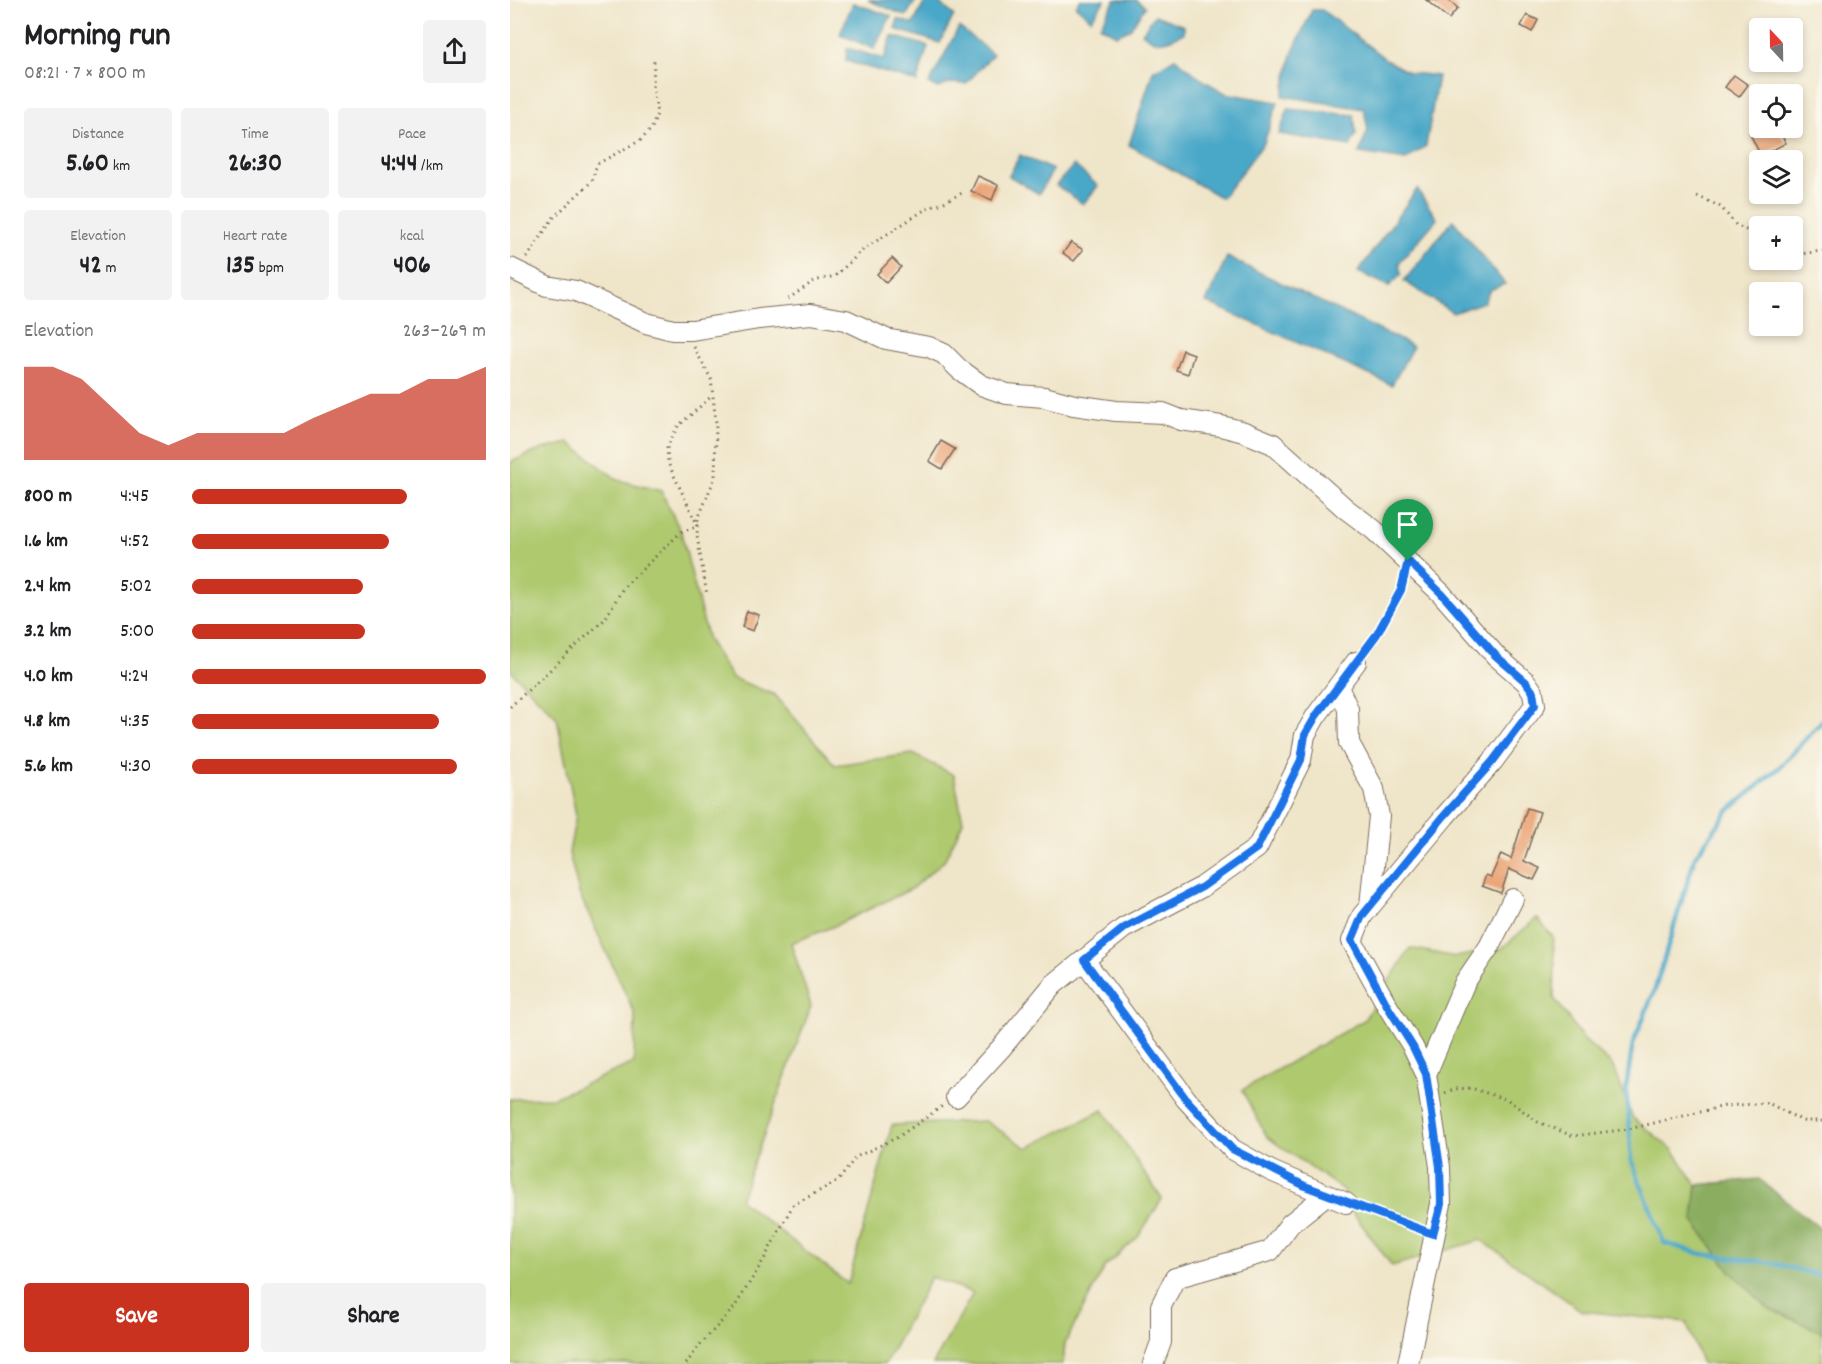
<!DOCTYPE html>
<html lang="en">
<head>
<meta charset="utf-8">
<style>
  body { margin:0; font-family:Dekko,sans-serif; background:#f2f2f2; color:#202124; height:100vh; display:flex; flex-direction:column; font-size:22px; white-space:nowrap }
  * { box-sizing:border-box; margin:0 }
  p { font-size:20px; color:#757577 }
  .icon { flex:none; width:33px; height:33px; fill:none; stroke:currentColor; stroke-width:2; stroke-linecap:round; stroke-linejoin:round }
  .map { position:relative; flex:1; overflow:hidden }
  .panel { display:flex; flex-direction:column; background:#fff; width:510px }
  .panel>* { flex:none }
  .needle { width:39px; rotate:338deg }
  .fabs { position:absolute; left:1239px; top:18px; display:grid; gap:12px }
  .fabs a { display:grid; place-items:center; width:54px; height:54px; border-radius:6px; background:#fff; box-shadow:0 3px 9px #0003; font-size:30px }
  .pin { position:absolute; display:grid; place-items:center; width:51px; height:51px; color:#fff; margin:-62px -26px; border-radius:50% 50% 50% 0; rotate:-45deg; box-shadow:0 0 6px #0007 }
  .pin .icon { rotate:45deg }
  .round { display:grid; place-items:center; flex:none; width:63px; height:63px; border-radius:6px; background:#f2f2f2 }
  .headline { display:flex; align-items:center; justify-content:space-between; height:102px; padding:0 24px }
  h1 { font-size:33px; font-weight:800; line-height:45px }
  .figures { display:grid; grid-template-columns:repeat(3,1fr); gap:9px; height:102px; padding:6px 24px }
  .figures div { display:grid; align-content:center; border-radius:6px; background:#f2f2f2; text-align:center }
  .figures b { font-size:26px; font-weight:800 }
  .figures small { font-size:16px; font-weight:400 }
  .figures p { font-size:16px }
  .chart { height:168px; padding:12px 24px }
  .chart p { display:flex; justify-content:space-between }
  .chart svg { width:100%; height:108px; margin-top:6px; fill:#c8321e; opacity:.7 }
  .cta { display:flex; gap:12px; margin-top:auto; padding:12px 24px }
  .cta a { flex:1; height:69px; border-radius:6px; background:#c8321e; color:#fff; font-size:24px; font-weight:800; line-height:69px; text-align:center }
  .cta a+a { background:#f2f2f2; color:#202124 }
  ul { padding:0 24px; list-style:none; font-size:20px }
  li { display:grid; grid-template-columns:96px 72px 1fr; align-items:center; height:45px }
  li i { height:15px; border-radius:8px; background:#c8321e }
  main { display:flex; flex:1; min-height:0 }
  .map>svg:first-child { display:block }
  .green { fill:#aec96e; stroke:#747a46; stroke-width:1.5 }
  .forest { fill:#8aad61; stroke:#626c40; stroke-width:1.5 }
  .water { fill:#49a7c8; stroke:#426873; stroke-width:1.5 }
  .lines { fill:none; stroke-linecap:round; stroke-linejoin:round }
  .stream { stroke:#49a7c8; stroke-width:4.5 }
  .building { fill:#eaa172 }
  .minor-casing { stroke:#7a6b5a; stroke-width:22 }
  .path { stroke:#7a6b5a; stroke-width:3; stroke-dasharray:1.5 4.5; stroke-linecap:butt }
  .minor { stroke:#fff; stroke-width:20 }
  .route-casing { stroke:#fff; stroke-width:12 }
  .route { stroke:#1a73e8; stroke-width:8 }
</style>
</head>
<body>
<main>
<section class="panel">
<div class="headline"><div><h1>Morning run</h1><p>08:21 · 7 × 800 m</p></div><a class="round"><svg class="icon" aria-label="share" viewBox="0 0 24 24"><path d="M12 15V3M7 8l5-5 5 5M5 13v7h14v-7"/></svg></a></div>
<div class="figures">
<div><p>Distance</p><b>5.60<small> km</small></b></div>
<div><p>Time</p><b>26:30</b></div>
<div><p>Pace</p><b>4:44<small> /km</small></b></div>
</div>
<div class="figures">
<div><p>Elevation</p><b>42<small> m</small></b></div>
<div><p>Heart rate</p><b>135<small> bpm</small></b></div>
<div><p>kcal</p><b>406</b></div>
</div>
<div class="chart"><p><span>Elevation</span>263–269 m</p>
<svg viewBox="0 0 160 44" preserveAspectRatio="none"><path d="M0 44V6L10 6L20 11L30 22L40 33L50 38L60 33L70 33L80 33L90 33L100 27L110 22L120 17L130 17L140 11L150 11L160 6V44z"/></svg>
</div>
<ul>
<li><b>800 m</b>4:45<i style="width:73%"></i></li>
<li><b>1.6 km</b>4:52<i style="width:67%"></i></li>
<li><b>2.4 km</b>5:02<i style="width:58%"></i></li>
<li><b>3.2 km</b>5:00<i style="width:59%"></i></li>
<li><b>4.0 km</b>4:24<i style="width:100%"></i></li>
<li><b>4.8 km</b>4:35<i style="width:84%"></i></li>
<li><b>5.6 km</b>4:30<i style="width:90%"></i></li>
</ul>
<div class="cta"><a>Save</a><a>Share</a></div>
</section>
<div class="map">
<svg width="1312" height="1364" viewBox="0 0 1312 1364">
  <rect width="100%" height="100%" fill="#fbf7ec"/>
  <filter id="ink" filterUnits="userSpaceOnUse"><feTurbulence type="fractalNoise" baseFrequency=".0167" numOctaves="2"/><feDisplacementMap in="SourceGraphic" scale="12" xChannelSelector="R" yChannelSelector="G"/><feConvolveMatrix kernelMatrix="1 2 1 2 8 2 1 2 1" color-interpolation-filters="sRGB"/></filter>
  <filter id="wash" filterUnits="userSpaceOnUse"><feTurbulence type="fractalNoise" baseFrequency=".008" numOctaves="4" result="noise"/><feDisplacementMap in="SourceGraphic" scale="24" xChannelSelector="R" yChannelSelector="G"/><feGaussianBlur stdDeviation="1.35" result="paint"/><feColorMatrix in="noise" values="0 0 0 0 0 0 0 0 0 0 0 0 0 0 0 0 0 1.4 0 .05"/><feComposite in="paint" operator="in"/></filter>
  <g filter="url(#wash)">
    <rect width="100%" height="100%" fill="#efe5c9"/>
    <path class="green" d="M60,443L108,480L151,491L171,532L198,640L222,678L265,695L325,765L403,754L444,775L453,822L434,861L401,889L322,927L281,943L301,1006L230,1200L338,1284L382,1125L475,1121L517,1148L593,1110L652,1199L628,1237L595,1267L555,1343L553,1364H423L463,1293L421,1277L375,1364H0V1099L43,1098L124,1063L125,1014L69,893L59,853L66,815L47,718L0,670V462L33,449Z
      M1027,918L1043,937L1045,967L1044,998L1074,1040L1102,1065L1123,1118L1163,1150L1187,1185L1183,1221L1258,1308L1312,1332V1364H1192L1176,1322L1072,1311L971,1240L882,1266L836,1203L833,1190L757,1137L732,1090L854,1020L900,948L945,957L991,949Z"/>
    <path class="forest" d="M1249,1179L1312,1230V1332L1258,1308L1221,1272L1183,1221L1187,1185Z"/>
    <path class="water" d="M358,0H406L396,16Z
      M416,0H425L444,15L430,43L385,29L388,19L403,24Z
      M570,0H595L581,19L566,6Z
      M605,0H626L635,7L620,29L606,35L590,26Z
      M343,3L381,16L364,49L330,34Z
      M802,10H812L878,61L900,73L928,76L916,146L896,160L849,153L858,130L854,109L773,96L782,54Z
      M645,15L674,26V33C658,41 647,47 632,33Z
      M449,27L483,54L456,84L441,83L428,88L419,84Z
      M382,36L418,46L407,82L336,61L337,48L374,59Z
      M665,58L693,80L715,93L768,102L754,143L712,198L619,145L643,71Z
      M778,109L844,115L846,135L840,146L769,134Z
      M510,155L543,170L529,194L499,176Z
      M564,165L588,186L573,204L546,185Z
      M907,189L927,219L889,263L891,275L879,286L848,272Z
      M943,220L995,284L980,290L974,302L943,313L894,281Z
      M717,257L903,346L882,385L696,302Z"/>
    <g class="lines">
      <path class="stream" d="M1312,721L1271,766L1218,811L1185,857L1145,989L1123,1044L1116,1087L1122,1162L1154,1243L1192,1254L1262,1263L1312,1276"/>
    </g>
    <g id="blocks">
      <path class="building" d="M916,0H938L948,8L939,19Z
        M1017,15L1028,20L1022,32L1011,26Z
        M1224,75L1238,85L1229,97L1215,87Z
        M1258,128H1267L1276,143L1251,156L1241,136Z
        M468,176L488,185L482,200L461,191Z
        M561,242L573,250L564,261L553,253Z
        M382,258L391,267L376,283L367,274Z
        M673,350L684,354L678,374L666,370Z
        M431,441L445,449L432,469L419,461Z
        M237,611L249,615L243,631L232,627Z
        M1017,808L1030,812L1014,861L1030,868L1024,880L999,869L991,893L972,886L976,875L981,877L991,854L1001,859Z"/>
    </g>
  </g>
  <g filter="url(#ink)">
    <use href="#blocks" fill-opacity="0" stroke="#7a6b5a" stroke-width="1.5"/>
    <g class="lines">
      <defs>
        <path id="minor" d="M0,268L37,286L66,291L136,323L163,330H182L249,319L301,314L336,320L376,339L419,347L434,354L449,369L471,385L497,394L534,397L564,405L606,411L653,413L671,420L711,426L734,432L763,444L836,509L864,530L931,593L986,656L1016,682L1023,692L1025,705L983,761L935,816L852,916L842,941L878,1007L903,1047L916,1074L930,1167L931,1204L898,1364
          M828,687L838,709L839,743L864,789L869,816L860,906
          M574,960L676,1099L722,1149L761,1171L836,1203
          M916,1074L955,982L979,947L1003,899
          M446,1097L492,1047L543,985L614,928L692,887L747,848L791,760L795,735L806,716L846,662
          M643,1364L651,1342V1306L665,1278L760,1251L780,1224L816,1195"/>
      </defs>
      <use href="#minor" class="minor-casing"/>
      <path class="path" d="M1187,196L1211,207L1226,225L1242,233L1250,244
        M1282,255L1312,251
        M17,258L43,218L82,181L87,164L131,140L142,128L147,114L143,86L144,59
        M278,299L304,281L325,276L354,249L419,207L430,204L454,192
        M184,347L201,379L206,423L205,477L188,519L187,536L197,595
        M856,649C870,629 888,605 893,581
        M0,707L95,619L113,588L171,532L188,526L158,463L157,447L168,426L202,396
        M935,1093L944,1089L961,1088L998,1100L1028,1122L1063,1136L1119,1129L1215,1106L1258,1103L1293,1121H1312
        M852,1208L908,1229
        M176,1364L189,1346L224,1308L253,1261L283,1205L328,1181L346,1157L388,1137L434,1105"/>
      <use href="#minor" class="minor"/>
    </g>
  </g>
  <g class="lines" filter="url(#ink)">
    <defs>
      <path id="route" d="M898,561L931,593L986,656L1016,682L1023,692L1025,705L983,761L934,816L852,916L842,940L878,1007L903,1047L916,1074L930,1167L931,1204L923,1234L795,1186L722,1149L676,1099L574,960L614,928L692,887L747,848L791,760L795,735L806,716L867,634L891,590Z"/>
    </defs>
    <use href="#route" class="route-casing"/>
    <use href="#route" class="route"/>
  </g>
</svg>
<div class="fabs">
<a><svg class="needle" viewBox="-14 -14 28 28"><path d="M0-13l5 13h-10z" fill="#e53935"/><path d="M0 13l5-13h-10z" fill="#757577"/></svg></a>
<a><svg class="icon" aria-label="locate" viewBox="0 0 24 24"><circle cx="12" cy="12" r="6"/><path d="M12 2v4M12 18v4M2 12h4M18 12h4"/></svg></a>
<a><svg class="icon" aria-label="layers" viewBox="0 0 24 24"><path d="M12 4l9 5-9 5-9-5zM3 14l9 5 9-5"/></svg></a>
<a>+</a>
<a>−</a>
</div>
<div class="pin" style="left:898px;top:561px;background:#1e9e55"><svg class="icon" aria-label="arrive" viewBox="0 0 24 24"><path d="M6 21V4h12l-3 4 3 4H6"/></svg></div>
</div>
</main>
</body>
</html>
